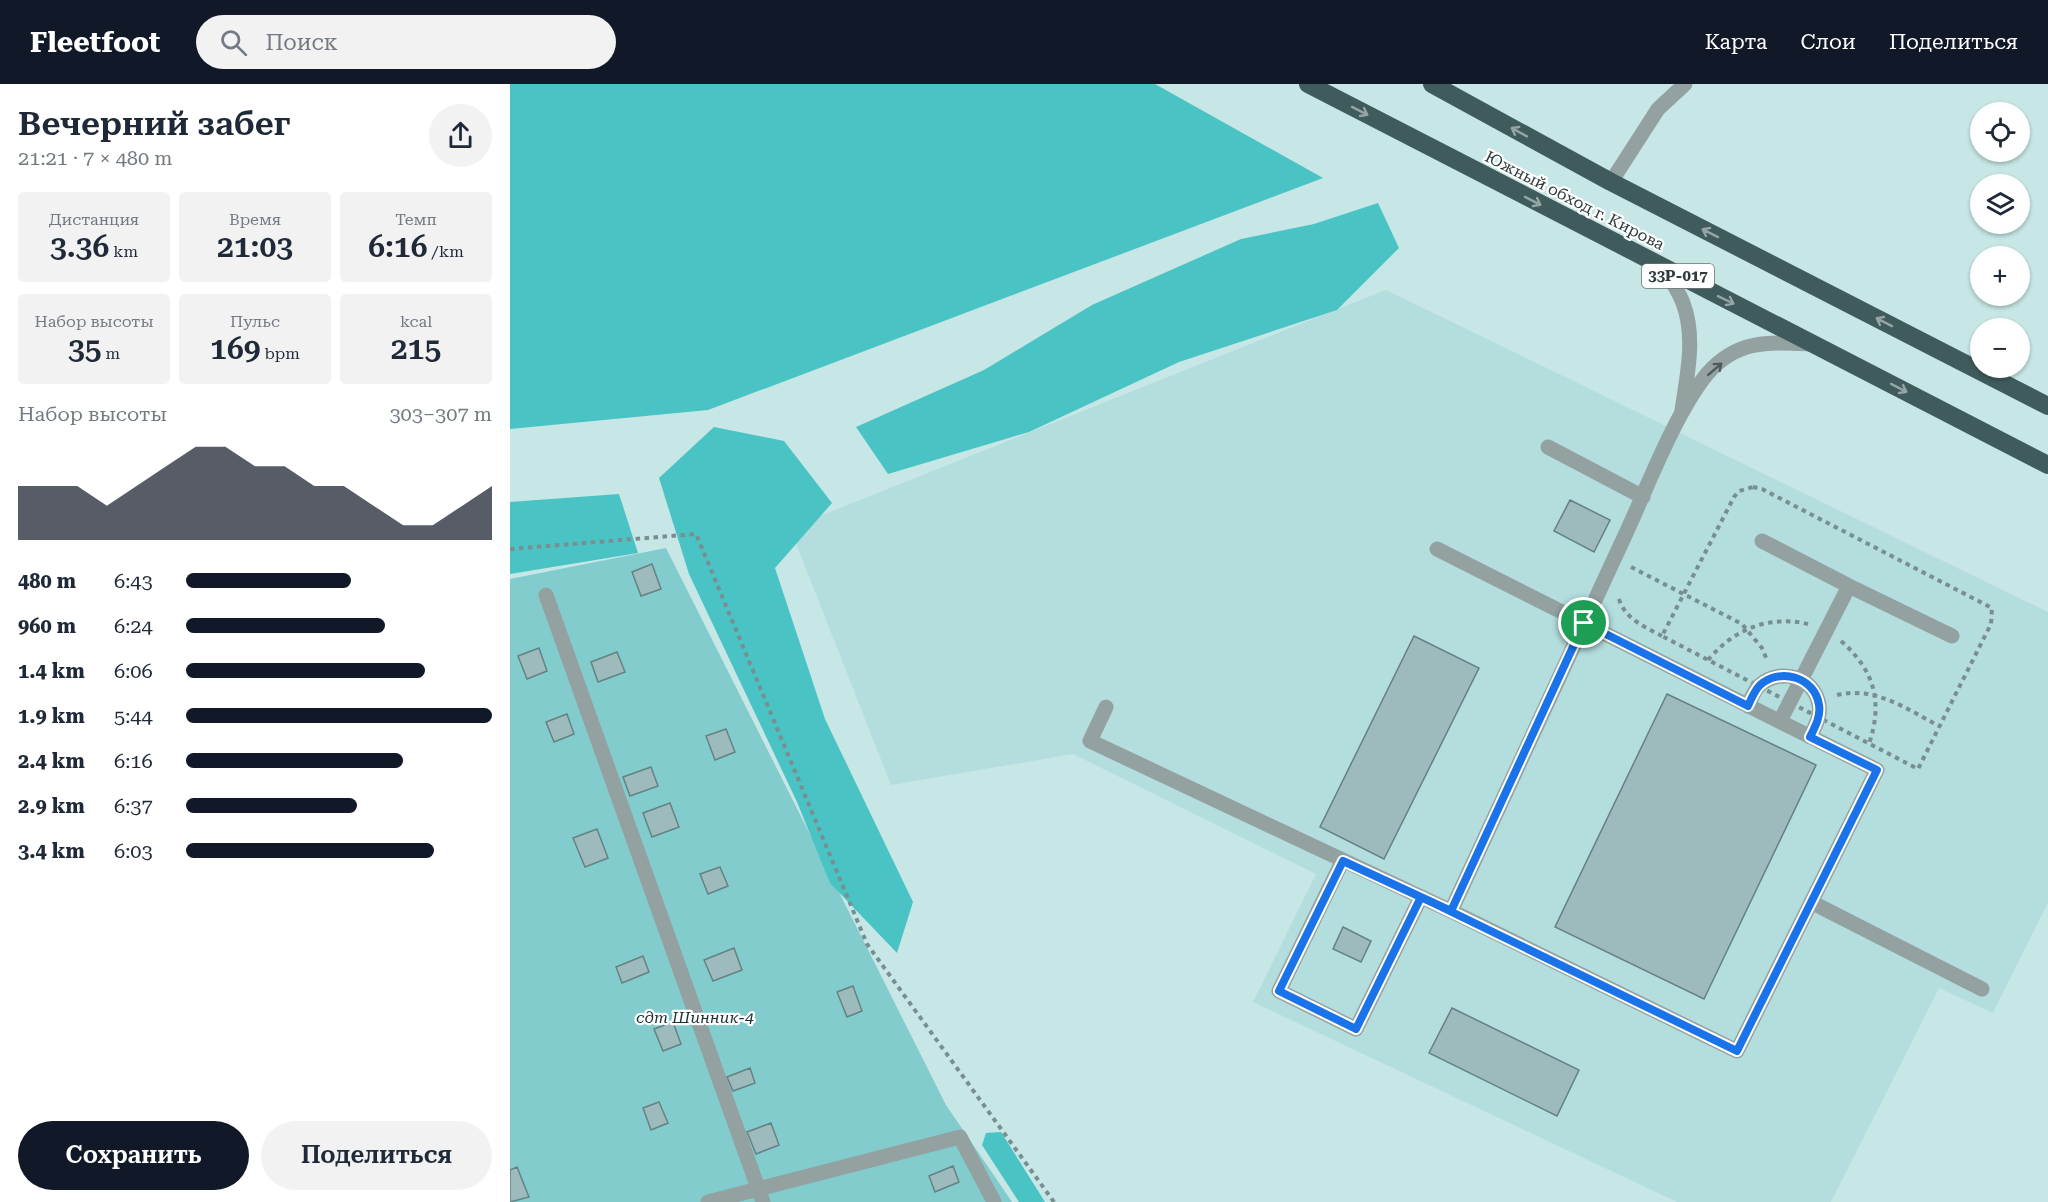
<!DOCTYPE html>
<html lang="ru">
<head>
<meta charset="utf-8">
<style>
  body { margin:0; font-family:"Roboto Serif",serif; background:#f2f2f3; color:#1f2937; height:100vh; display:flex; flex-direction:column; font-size:22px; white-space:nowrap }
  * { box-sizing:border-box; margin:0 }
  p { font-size:20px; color:#747a83 }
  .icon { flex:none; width:33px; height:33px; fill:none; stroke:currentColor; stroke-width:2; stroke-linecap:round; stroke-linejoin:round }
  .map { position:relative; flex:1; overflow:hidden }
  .sheet { display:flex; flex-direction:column; background:#fff; width:510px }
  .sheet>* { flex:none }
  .tools { position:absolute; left:1460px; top:18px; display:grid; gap:12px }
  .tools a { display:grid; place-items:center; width:60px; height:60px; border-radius:50%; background:#fff; box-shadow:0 2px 4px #0004; font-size:30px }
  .pin { position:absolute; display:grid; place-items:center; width:51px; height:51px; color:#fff; margin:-26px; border:3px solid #fff; border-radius:50%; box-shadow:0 2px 6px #0007 }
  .round { display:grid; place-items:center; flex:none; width:63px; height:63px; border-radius:32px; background:#f2f2f3 }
  .overview { display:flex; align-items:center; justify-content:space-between; height:102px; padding:0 18px }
  h1 { font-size:33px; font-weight:600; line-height:45px }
  .stats { display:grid; grid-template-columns:repeat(3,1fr); gap:9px; height:102px; padding:6px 18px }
  .stats div { display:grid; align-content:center; border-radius:6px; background:#f2f2f3; text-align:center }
  .stats b { font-size:30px; font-weight:600 }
  .stats small { font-size:16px; font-weight:400 }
  .stats p { font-size:16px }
  .chart { height:168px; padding:12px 18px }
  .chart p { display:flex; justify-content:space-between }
  .chart svg { width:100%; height:108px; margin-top:6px; fill:#111827; opacity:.7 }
  .cta { display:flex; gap:12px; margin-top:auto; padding:12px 18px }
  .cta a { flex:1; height:69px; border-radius:36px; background:#111827; color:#fff; font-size:24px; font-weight:600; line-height:69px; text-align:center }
  .cta a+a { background:#f2f2f3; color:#1f2937 }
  ul { padding:0 18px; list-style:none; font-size:20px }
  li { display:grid; grid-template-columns:96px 72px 1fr; align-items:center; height:45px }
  li i { height:15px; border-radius:8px; background:#111827 }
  header { display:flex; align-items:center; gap:36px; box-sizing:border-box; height:84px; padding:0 30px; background:#111827; color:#fff }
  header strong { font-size:28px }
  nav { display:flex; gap:33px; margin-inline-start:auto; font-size:21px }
  .search { width:420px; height:54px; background:#f2f2f3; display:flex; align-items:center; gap:15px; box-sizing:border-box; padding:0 21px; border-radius:33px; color:#747a83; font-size:22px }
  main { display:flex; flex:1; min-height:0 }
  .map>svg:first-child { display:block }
  .built { fill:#b4dddd }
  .green { fill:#82cccd }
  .forest { fill:#4ac3c5 }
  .building { fill:#9dbbbc; stroke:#658282; stroke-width:1.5 }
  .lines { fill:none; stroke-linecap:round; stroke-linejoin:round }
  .path { stroke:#798e8e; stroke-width:4; stroke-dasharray:4.5 4.5; stroke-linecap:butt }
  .minor { stroke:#94a1a1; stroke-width:15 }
  .highway { stroke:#3f5b5b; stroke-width:18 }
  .oneway { stroke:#95a5a5 }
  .oneway2 { stroke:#4e5a5a }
  .route-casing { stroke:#fff; stroke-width:12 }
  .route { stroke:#1a73e8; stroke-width:8 }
  .labels { text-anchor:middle; stroke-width:4.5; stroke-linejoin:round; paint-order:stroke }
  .shield { fill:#fff; stroke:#6e7676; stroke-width:1.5 }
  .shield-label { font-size:15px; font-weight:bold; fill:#303c3c }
  .street-label { font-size:16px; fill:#303c3c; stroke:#fff }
  .park-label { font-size:16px; font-style:italic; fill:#1b3031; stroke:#fff }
</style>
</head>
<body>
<header>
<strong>Fleetfoot</strong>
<div class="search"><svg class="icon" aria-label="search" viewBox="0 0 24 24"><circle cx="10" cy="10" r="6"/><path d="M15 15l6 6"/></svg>Поиск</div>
<nav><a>Карта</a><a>Слои</a><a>Поделиться</a></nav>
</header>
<main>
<section class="sheet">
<div class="overview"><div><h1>Вечерний забег</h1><p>21:21 · 7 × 480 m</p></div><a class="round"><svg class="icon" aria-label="share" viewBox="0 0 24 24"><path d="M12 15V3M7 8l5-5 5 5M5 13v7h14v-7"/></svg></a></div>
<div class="stats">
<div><p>Дистанция</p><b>3.36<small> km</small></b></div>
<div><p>Время</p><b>21:03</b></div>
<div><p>Темп</p><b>6:16<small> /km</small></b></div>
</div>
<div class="stats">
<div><p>Набор высоты</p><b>35<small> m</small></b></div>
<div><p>Пульс</p><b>169<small> bpm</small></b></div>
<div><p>kcal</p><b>215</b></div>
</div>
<div class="chart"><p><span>Набор высоты</span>303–307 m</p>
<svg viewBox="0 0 160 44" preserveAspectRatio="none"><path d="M0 44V22L10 22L20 22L30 30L40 22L50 14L60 6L70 6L80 14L90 14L100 22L110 22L120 30L130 38L140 38L150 30L160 22V44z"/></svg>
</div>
<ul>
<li><b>480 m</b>6:43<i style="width:54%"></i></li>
<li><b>960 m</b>6:24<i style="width:65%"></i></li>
<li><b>1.4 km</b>6:06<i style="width:78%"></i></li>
<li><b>1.9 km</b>5:44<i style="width:100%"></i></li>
<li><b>2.4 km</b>6:16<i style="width:71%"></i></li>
<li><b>2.9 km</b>6:37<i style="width:56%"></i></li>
<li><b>3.4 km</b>6:03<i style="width:81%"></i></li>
</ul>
<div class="cta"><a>Сохранить</a><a>Поделиться</a></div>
</section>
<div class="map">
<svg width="1538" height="1118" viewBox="0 0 1538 1118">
  <rect width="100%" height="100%" fill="#c7e6e6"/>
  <path class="built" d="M876,206L1538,528V819L1483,929L1429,904L1321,1118H1167L743,918L806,790L563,670L381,701L280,444Z"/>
  <path class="green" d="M156,464L436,1021L502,1118H0V495Z"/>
  <path class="forest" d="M0,0H645L813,94L198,326L0,345Z
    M868,119L889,164L827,226L669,278L519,348L378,390L346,343L474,286L582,221L731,155L804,140Z
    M204,343L274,357L322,419L265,484L315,635L403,818L387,869L320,799L287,718L179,490L149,394Z
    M109,410L128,469L0,490V418Z
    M491,1048L535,1118H509L472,1061L476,1049Z"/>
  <path class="building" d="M1060,416L1100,436L1084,468L1044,447Z
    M142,480L151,505L131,512L122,488Z
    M904,552L969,584L874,775L810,743Z
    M29,564L37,587L17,595L8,572Z
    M107,568L115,588L88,598L81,578Z
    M1157,610L1306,681L1194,915L1045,843Z
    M57,630L64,650L44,658L36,638Z
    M216,645L225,668L205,676L196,652Z
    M141,683L148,702L120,712L113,693Z
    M160,719L169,743L142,753L133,729Z
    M87,745L98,774L75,783L63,754Z
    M210,783L218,802L198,810L190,790Z
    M833,843L861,857L851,878L823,865Z
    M224,864L232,886L203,897L194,876Z
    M133,872L139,888L112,899L106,883Z
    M343,902L352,927L337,933L327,908Z
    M942,924L1069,986L1047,1032L919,969Z
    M163,938L171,960L153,967L144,945Z
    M240,984L245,999L223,1007L217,993Z
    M149,1018L158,1039L141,1046L133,1024Z
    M261,1039L269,1061L246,1070L237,1048Z
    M443,1082L449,1098L425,1108L419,1092Z
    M7,1083L19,1113L0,1118V1086Z"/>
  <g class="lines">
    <path class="path" d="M1243,403L1252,405L1482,524L1481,540L1408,685L1152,552L1224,413L1229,407Z
      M0,465L186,450L357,860L544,1118
      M1121,483L1232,540L1252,564L1257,576
      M1109,515C1115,535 1135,543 1152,552
      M1331,557C1365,587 1373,618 1359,660
      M1198,576C1224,545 1259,531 1298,540
      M1327,611C1365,602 1397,625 1429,642"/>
    <path class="minor" d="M1101,98L1148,25L1175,0
      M1156,186C1161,197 1169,208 1173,219C1186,253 1177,292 1172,326
      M1038,363L1133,413
      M1252,457L1339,502
      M927,465C1074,539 1220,613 1367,686L1227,967L941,827C998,705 1054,582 1111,460C1135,410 1163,332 1197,290C1227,255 1260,258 1301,260
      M36,511L253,1118
      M1238,622C1241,615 1244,606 1250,601C1270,583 1305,593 1309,621C1311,632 1305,643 1300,653
      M596,623L580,657L941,827
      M1270,637L1339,502L1442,552
      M833,776L769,907L846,945L911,813
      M1301,818L1472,905
      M198,1118L450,1053L484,1118"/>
    <path class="highway" d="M798,0L1538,381
      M922,0L1101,98L1538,322"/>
  </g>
  <defs><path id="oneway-shaft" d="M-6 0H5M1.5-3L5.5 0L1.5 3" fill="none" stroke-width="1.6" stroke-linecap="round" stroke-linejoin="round" transform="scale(1.5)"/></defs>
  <g class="oneway">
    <use href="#oneway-shaft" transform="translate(850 27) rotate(27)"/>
    <use href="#oneway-shaft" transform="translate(1009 48) rotate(-151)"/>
    <use href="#oneway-shaft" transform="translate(1023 117) rotate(27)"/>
    <use href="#oneway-shaft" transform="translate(1200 149) rotate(-153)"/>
    <use href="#oneway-shaft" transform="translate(1216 216) rotate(26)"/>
    <use href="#oneway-shaft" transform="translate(1374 238) rotate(-153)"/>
    <use href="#oneway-shaft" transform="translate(1389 304) rotate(27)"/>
  </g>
  <use class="oneway2" href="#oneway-shaft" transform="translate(1205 285) rotate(-41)"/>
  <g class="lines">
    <defs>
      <path id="route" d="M1074,539L941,827L833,777L769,907L846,945L911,813L1227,967L1367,686L1300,653C1305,643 1311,632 1309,621C1305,593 1270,583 1250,601C1245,606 1241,615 1238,622L1074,539"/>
    </defs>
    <use href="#route" class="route-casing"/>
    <use href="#route" class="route"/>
  </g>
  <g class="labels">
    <rect class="shield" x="1132" y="180" width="72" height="24" rx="4.5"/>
    <g class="shield-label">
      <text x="1168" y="197">33Р-017</text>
    </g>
    <g class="street-label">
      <text transform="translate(1065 116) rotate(27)" y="6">Южный обход г. Кирова</text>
    </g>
    <g class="park-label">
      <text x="185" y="939">сдт Шинник-4</text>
    </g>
  </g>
</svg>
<div class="tools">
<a><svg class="icon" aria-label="locate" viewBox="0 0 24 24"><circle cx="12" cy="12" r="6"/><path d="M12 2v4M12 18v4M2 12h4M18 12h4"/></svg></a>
<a><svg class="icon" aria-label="layers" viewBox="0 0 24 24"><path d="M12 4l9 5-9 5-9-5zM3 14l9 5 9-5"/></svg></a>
<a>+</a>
<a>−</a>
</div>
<div class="pin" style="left:1074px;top:539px;background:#1e9e55"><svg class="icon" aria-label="arrive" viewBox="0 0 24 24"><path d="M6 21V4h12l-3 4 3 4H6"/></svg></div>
</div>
</main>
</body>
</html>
